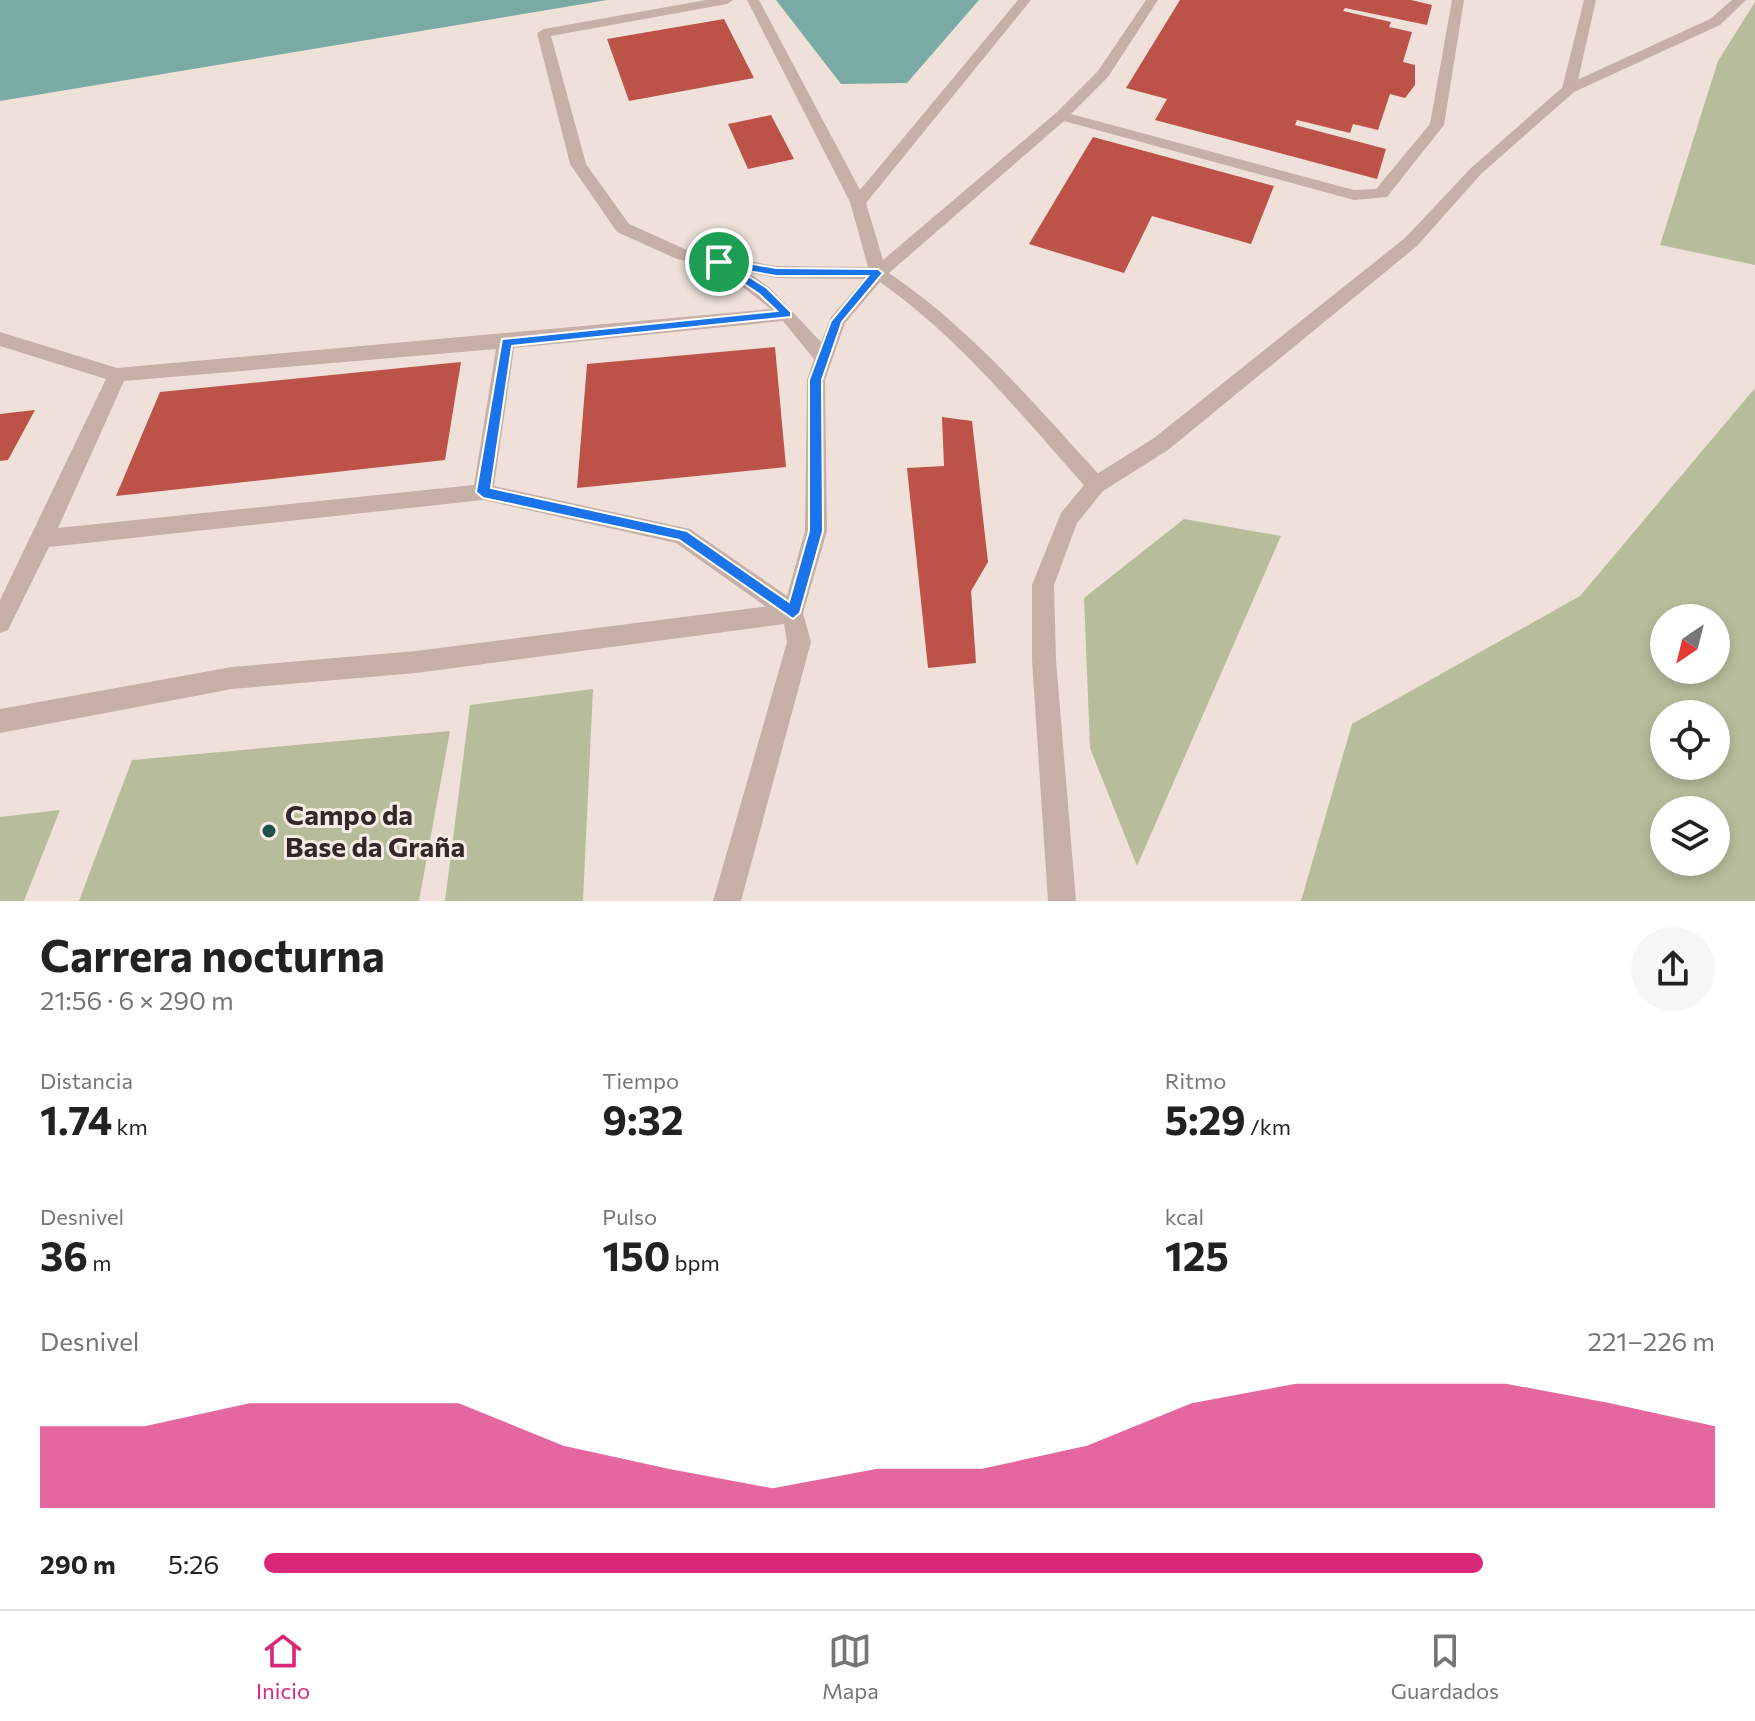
<!DOCTYPE html>
<html lang="es">
<head>
<meta charset="utf-8">
<style>
  body { margin:0; font-family:Commissioner,sans-serif; background:#f6f6f6; color:#222; height:100vh; display:flex; flex-direction:column; font-size:30px; white-space:nowrap }
  * { box-sizing:border-box; margin:0 }
  p { font-size:26px; color:#767676 }
  .icon { flex:none; width:44px; height:44px; fill:none; stroke:currentColor; stroke-width:2; stroke-linecap:round; stroke-linejoin:round }
  .map { position:relative; height:901px; overflow:hidden }
  .drawer { display:flex; flex-direction:column; background:#fff; flex:1 }
  .drawer>* { flex:none }
  .needle { width:52px; rotate:215deg }
  .fabs { position:absolute; left:1650px; top:604px; display:grid; gap:16px }
  .fabs a { display:grid; place-items:center; width:80px; height:80px; border-radius:50%; background:#fff; box-shadow:0 4px 12px #0003; font-size:40px }
  .pin { position:absolute; display:grid; place-items:center; width:68px; height:68px; color:#fff; margin:-34px; border:4px solid #fff; border-radius:50%; box-shadow:0 2px 8px #0007 }
  .round { display:grid; place-items:center; flex:none; width:84px; height:84px; border-radius:42px; background:#f6f6f6 }
  .overview { display:flex; align-items:center; justify-content:space-between; height:136px; padding:0 40px }
  h1 { font-size:44px; font-weight:700; line-height:60px }
  .stats { display:grid; grid-template-columns:repeat(3,1fr); gap:12px; height:136px; padding:8px 40px }
  .stats div { display:grid; align-content:center }
  .stats b { font-size:40px; font-weight:700 }
  .stats small { font-size:22px; font-weight:400 }
  .stats p { font-size:22px }
  .chart { height:224px; padding:16px 40px }
  .chart p { display:flex; justify-content:space-between }
  .chart svg { width:100%; height:144px; margin-top:8px; fill:#db2777; opacity:.7 }
  ul { padding:0 40px; list-style:none; font-size:26px }
  li { display:grid; grid-template-columns:128px 96px 1fr; align-items:center; height:60px }
  li i { height:20px; border-radius:10px; background:#db2777 }
  .menu { display:flex; justify-content:space-around; align-items:center; height:112px; border-top:2px solid #e0e0e0; background:#fff; font-size:22px; color:#767676 }
  .menu a { display:grid; justify-items:center; gap:4px }
  .menu .current { color:#db2777 }
  .map>svg:first-child { display:block }
  .green { fill:#b7bd9b; fill-rule:evenodd }
  .water { fill:#7aaaa4 }
  .building { fill:#bd5249 }
  .lines { fill:none; stroke-linecap:round; stroke-linejoin:round }
  .service { fill:#c6afa6; fill-rule:evenodd }
  .minor { fill:#c6afa6; fill-rule:evenodd }
  .route { fill:#1a73e8; stroke:#fff; stroke-width:2; fill-rule:evenodd }
  .poi-dot { fill:#1f514c; stroke:#f7ece5; stroke-width:3 }
  .labels { text-anchor:middle; stroke-width:6; stroke-linejoin:round; paint-order:stroke }
  .near-poi-label { font-size:28px; font-weight:bold; fill:#332827; stroke:#f7ece5; text-anchor:start }
</style>
</head>
<body>
<div class="map">
<svg width="1755" height="901" viewBox="0 0 1755 901">
  <rect width="100%" height="100%" fill="#efe1d9"/>
  <path class="green" d="M1755,2V265L1660,245L1718,61Z
    M1755,388V901H1301L1352,724L1580,596ZM1664,618H1716V670H1664ZM1664,714H1716V766H1664ZM1664,810H1716V862H1664Z
    M1184,519L1281,536L1137,866L1090,748L1084,598Z
    M593,689L583,901H445L470,705Z
    M450,731L419,901H79L132,760Z
    M60,810L24,901H0V817Z"/>
  <path class="water" d="M0,0H607L0,101Z
    M776,0H979L907,83L841,84Z"/>
  <path class="building" d="M1180,0H1411L1432,5L1427,25L1345,8L1343,11L1391,22L1389,27L1412,32L1403,62L1415,65V85L1405,98L1390,94L1378,130L1353,124L1350,133L1297,120L1295,125L1386,149L1377,179L1155,120L1167,99L1126,88Z
    M724,19L754,78L629,101L607,39Z
    M771,115L794,159L748,169L728,124Z
    M1093,137L1274,186L1251,244L1152,216L1124,273L1029,244Z
    M775,347L786,467L577,488L587,364Z
    M461,362L445,460L116,496L160,392Z
    M35,410L8,460L0,461V414Z
    M942,417L972,421L988,562L971,591L976,663L928,668L907,468L944,466Z"/>
  <g class="lines">
    <path class="service" d="M706,0H733L727,4L551,36L586,164L629,224L687,250L776,266L868,267L850,202L747,0H759L860,190L1018,0H1031L866,203L883,260L1056,113L1098,71L1146,0H1158L1108,77L1071,114L1354,190L1376,189L1430,124L1452,0H1464L1444,125L1387,197L1354,200L1064,121L889,273C972,329 1036,406 1103,479L1106,485L1103,491L1096,493L1089,491C1023,417 961,339 880,282L845,323L825,380L827,531L801,620L793,623L785,620L676,543L483,500L49,547L8,630L0,633V600L106,379L0,346V332L117,368L771,309L717,267L677,259L617,232L570,164L537,33L544,29ZM747,272L776,278L864,279L831,317L821,342L769,287ZM783,321L814,359L807,380L805,531L787,596L690,529L494,486L514,348ZM496,349L474,485L58,528L124,381Z
      M1584,0H1596L1576,89L1569,93L1562,89Z"/>
    <path class="minor" d="M1732,0H1746L1720,25L1574,92L1481,174L1417,246L1168,450L1103,491L1077,523L1054,585L1056,660L1076,901H1048L1032,660V585L1061,513L1089,479L1154,438L1405,238L1471,168L1564,86L1710,19Z
      M793,603L801,606L811,642L741,901H713L787,642L784,624L416,673L232,689L0,733V709L232,667L416,651Z"/>
  </g>
  <path class="route" d="M719,258L776,268L878,269L883,273L842,322L822,380L823,531L800,613L793,619L679,540L483,498L476,492L502,339L777,311L759,294L715,264L713,262ZM737,269L776,276H868L831,321L809,380V531L789,602L687,531L491,488L512,346L791,317V312L767,288Z"/>
  <circle class="poi-dot" cx="269" cy="831" r="8"/>
  <g class="labels">
    <g class="near-poi-label">
      <text x="285" y="825">Campo da<tspan x="285" dy="32">Base da Graña</tspan></text>
    </g>
  </g>
</svg>
<div class="fabs">
<a><svg class="needle" viewBox="-14 -14 28 28"><path d="M0-13l5 13h-10z" fill="#e53935"/><path d="M0 13l5-13h-10z" fill="#767676"/></svg></a>
<a><svg class="icon" aria-label="locate" viewBox="0 0 24 24"><circle cx="12" cy="12" r="6"/><path d="M12 2v4M12 18v4M2 12h4M18 12h4"/></svg></a>
<a><svg class="icon" aria-label="layers" viewBox="0 0 24 24"><path d="M12 4l9 5-9 5-9-5zM3 14l9 5 9-5"/></svg></a>
</div>
<div class="pin" style="left:719px;top:262px;background:#1e9e55"><svg class="icon" aria-label="arrive" viewBox="0 0 24 24"><path d="M6 21V4h12l-3 4 3 4H6"/></svg></div>
</div>
<section class="drawer">
<div class="overview"><div><h1>Carrera nocturna</h1><p>21:56 · 6 × 290 m</p></div><a class="round"><svg class="icon" aria-label="share" viewBox="0 0 24 24"><path d="M12 15V3M7 8l5-5 5 5M5 13v7h14v-7"/></svg></a></div>
<div class="stats">
<div><p>Distancia</p><b>1.74<small> km</small></b></div>
<div><p>Tiempo</p><b>9:32</b></div>
<div><p>Ritmo</p><b>5:29<small> /km</small></b></div>
</div>
<div class="stats">
<div><p>Desnivel</p><b>36<small> m</small></b></div>
<div><p>Pulso</p><b>150<small> bpm</small></b></div>
<div><p>kcal</p><b>125</b></div>
</div>
<div class="chart"><p><span>Desnivel</span>221–226 m</p>
<svg viewBox="0 0 160 44" preserveAspectRatio="none"><path d="M0 44V19L10 19L20 12L30 12L40 12L50 25L60 32L70 38L80 32L90 32L100 25L110 12L120 6L130 6L140 6L150 12L160 19V44z"/></svg>
</div>
<ul>
<li><b>290 m</b>5:26<i style="width:84%"></i></li>
</ul>
</section>
<nav class="menu">
<a class="current"><svg class="icon" aria-label="home" viewBox="0 0 24 24"><path d="M3 11l9-7 9 7M6 9v11h12V9"/></svg>Inicio</a>
<a><svg class="icon" aria-label="map" viewBox="0 0 24 24"><path d="M3 6l6-2 6 2 6-2v14l-6 2-6-2-6 2zM9 4v14M15 6v14"/></svg>Mapa</a>
<a><svg class="icon" aria-label="saved" viewBox="0 0 24 24"><path d="M7 4h10v16l-5-4-5 4z"/></svg>Guardados</a>
</nav>
</body>
</html>
